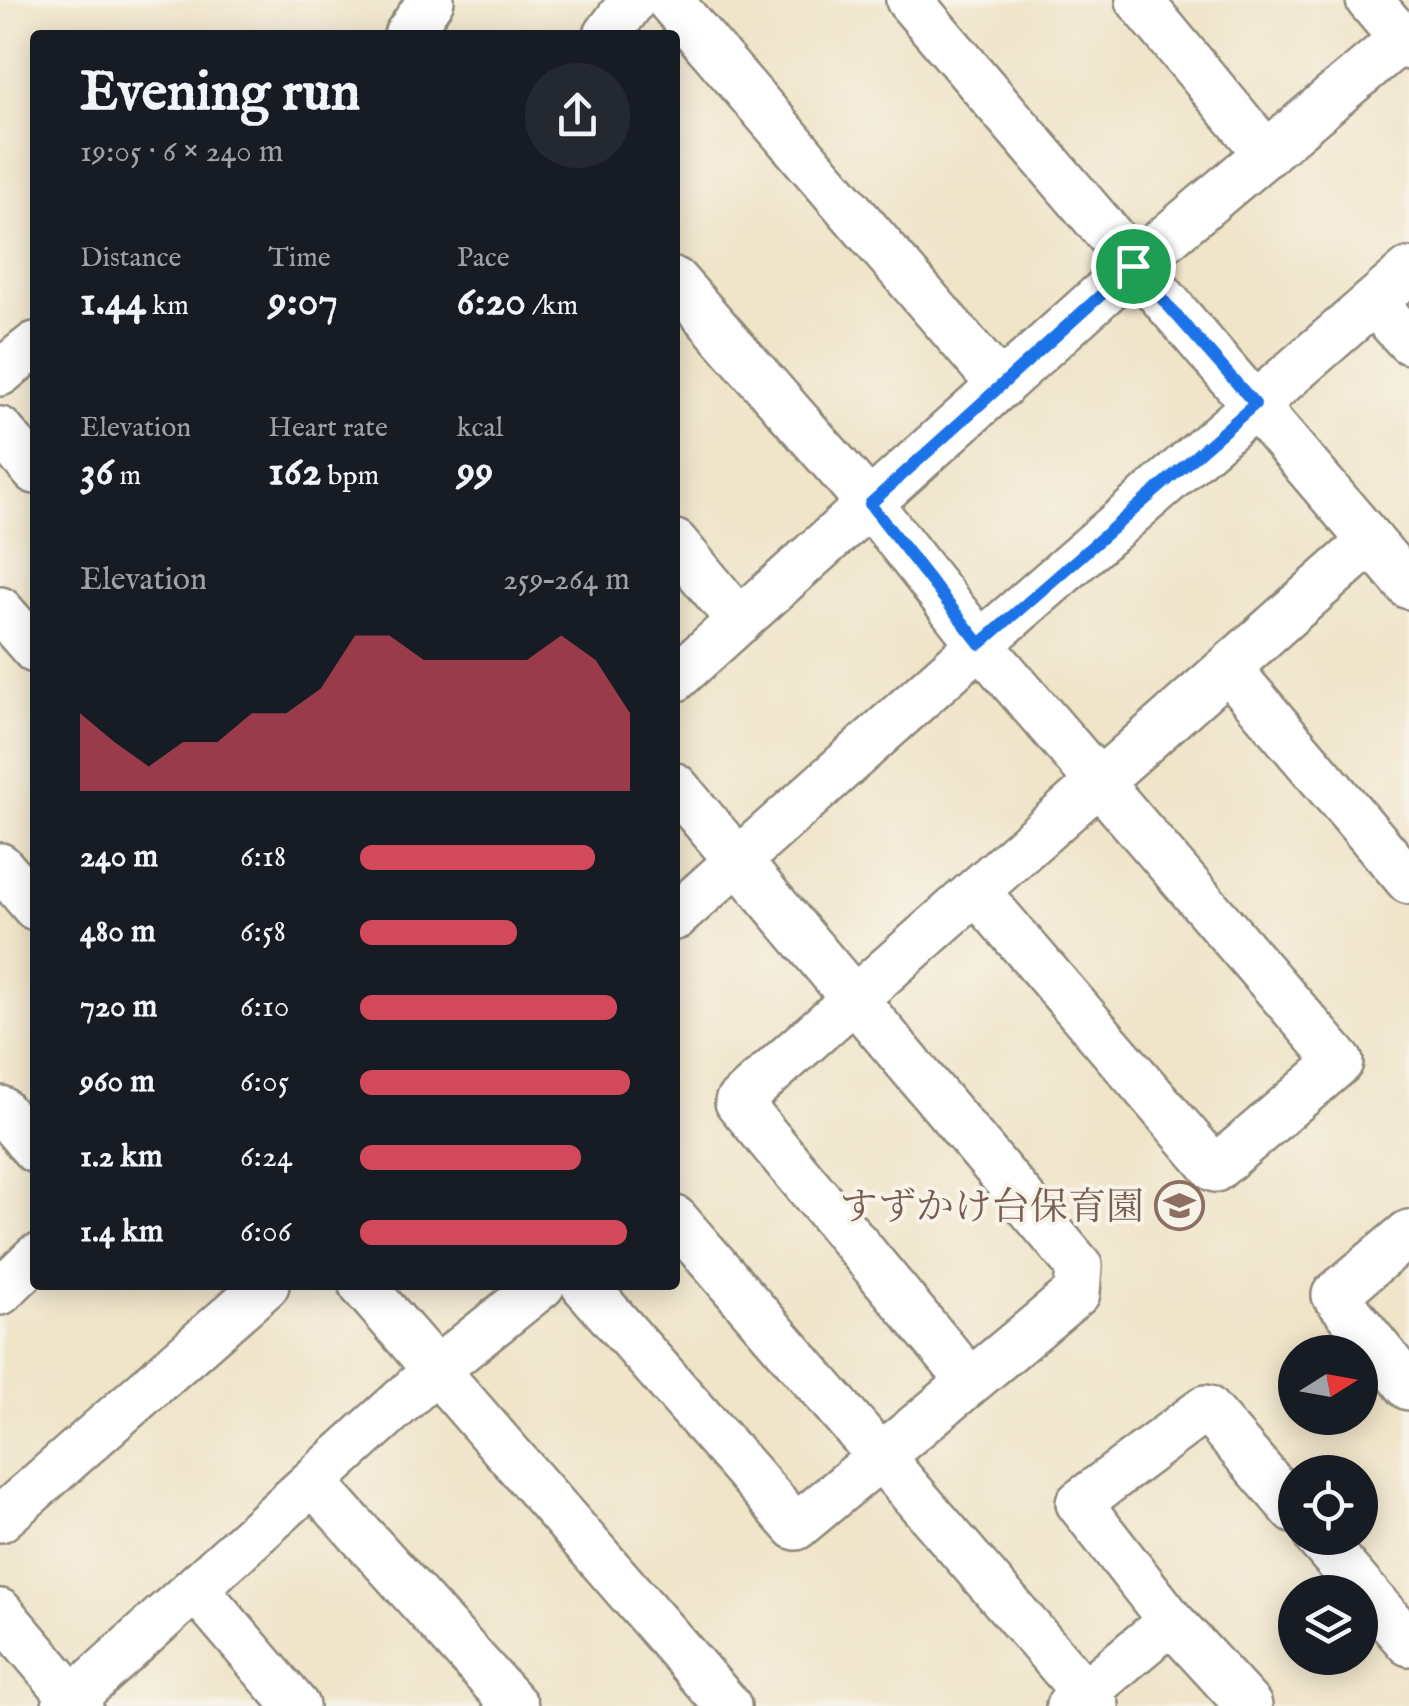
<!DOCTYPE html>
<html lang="en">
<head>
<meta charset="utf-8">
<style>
  body { margin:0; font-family:"IM FELL English","Noto Serif JP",serif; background:#242831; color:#f1f3f6; height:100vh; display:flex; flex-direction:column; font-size:38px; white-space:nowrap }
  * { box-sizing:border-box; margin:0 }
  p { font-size:32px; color:#9ea1a6 }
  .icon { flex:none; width:55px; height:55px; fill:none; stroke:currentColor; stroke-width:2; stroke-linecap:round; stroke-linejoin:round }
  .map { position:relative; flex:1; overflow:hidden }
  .panel { position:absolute; left:30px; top:30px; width:650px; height:1260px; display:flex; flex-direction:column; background:#171b24; border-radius:10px; box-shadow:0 5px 25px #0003 }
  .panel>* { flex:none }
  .needle { width:65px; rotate:79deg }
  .buttons { position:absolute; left:1278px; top:1335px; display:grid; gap:20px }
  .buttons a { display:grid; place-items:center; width:100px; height:100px; border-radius:50%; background:#171b24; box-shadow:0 5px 25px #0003; font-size:50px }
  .pin { position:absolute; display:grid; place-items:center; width:85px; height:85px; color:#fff; margin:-42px; border:5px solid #fff; border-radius:50%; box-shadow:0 2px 10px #0007 }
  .round { display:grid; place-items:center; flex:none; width:105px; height:105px; border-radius:52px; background:#242831 }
  .headline { display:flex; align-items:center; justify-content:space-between; height:170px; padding:0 50px }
  h1 { font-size:55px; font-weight:700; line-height:75px }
  .figures { display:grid; grid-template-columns:repeat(3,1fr); gap:15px; height:170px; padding:10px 50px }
  .figures div { display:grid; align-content:center }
  .figures b { font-size:42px; font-weight:700 }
  .figures small { font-size:28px; font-weight:400 }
  .figures p { font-size:28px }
  .chart { height:280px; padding:20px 50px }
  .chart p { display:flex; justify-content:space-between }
  .chart svg { width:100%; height:180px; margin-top:10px; fill:#d1495b; opacity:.7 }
  ul { padding:0 50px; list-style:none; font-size:32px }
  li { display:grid; grid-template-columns:160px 120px 1fr; align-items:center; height:75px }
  li i { height:25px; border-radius:12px; background:#d1495b }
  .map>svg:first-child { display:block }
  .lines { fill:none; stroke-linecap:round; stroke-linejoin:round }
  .minor-casing { stroke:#8e887a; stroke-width:50 }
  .minor { stroke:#fff; stroke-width:45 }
  .route-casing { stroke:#fff; stroke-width:20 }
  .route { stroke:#1a73e8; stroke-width:12 }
  .labels { text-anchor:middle; stroke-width:8; stroke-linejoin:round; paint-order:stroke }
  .education-label { font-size:38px; fill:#785e54; stroke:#f7f3e8; text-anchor:end }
</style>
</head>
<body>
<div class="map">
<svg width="1409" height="1706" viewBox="0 0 1409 1706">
  <rect width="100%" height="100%" fill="#f7f3e8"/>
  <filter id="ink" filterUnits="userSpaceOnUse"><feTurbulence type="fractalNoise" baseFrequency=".01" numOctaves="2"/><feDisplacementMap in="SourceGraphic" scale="20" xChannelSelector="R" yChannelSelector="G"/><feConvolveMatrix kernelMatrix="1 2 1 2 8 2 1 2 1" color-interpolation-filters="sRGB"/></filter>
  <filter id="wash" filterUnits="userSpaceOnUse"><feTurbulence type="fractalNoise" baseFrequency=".0048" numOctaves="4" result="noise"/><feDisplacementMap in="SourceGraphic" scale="40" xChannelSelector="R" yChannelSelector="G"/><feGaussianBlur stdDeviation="2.25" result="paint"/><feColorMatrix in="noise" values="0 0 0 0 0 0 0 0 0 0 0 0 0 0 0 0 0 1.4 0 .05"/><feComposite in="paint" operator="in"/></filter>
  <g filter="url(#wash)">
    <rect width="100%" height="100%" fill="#f0e4c9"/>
  </g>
  <g filter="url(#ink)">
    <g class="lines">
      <defs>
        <path id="minor" d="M669,0L1001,386
          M909,0L1409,586
          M1139,0L1267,154
          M1369,0L1409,47
          M407,35L431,0
          M607,35L633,0
          M675,281L870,504L980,644L1340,1062L1215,1169L977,892
          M1373,302L1409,341
          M0,373L35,345
          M0,430L35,471
          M675,543L740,621
          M0,610L35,650
          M1228,668L1409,881
          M675,679L1133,266L1409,33
          M0,866L35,907
          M675,917L980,644L1409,271
          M0,1109L35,1150
          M675,1219L1096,1706
          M1409,1233L1335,1295L1409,1387
          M362,1285L728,1706
          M584,1285L796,1527L1077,1293L1079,1266L675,786
          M0,1292L35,1258
          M970,1381L738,1102L1371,541
          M314,1483L515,1706
          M0,1519L266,1285
          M1318,1538L1409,1643
          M196,1589L296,1706
          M0,1612L80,1706
          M65,1706L436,1370L542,1285
          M1069,1706L1171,1621
          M1249,1706L1171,1621L1079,1503L1206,1408L1295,1511"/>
      </defs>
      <use href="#minor" class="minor-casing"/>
      <use href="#minor" class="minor"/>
    </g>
  </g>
  <g class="lines" filter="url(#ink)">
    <defs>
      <path id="route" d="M1133,266L1255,404L980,644L870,504Z"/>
    </defs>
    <use href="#route" class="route-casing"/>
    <use href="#route" class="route"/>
  </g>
  <defs>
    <symbol id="school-ring" viewBox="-11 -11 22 22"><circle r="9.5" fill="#f7f3e8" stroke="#8d6e63" stroke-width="1.5"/><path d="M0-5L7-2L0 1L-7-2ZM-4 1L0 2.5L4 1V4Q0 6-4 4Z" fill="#8d6e63"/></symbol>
  </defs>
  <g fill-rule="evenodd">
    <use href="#school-ring" x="1152" y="1178" width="55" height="55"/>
  </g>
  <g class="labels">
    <g class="education-label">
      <text x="1144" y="1219">すずかけ台保育園</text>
    </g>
  </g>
</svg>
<div class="buttons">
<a><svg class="needle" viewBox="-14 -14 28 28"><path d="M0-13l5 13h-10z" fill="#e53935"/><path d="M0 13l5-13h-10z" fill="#9ea1a6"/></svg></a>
<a><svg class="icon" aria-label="locate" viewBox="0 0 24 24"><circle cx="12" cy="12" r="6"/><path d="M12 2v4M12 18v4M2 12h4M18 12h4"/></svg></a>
<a><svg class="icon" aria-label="layers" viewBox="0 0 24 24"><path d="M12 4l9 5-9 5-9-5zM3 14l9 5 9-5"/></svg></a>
</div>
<div class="pin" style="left:1133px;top:266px;background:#1e9e55"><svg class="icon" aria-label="arrive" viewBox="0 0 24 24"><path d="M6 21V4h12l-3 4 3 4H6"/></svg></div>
<section class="panel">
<div class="headline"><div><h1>Evening run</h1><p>19:05 · 6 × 240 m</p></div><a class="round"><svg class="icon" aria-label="share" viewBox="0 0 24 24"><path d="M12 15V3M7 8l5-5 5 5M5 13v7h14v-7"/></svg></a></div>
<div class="figures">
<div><p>Distance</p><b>1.44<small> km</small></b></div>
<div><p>Time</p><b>9:07</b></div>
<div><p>Pace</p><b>6:20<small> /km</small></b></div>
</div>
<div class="figures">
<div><p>Elevation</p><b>36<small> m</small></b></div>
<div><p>Heart rate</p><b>162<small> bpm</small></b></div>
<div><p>kcal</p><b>99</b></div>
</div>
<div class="chart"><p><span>Elevation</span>259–264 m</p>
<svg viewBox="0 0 160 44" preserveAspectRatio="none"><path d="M0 44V25L10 32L20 38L30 32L40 32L50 25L60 25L70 19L80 6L90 6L100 12L110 12L120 12L130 12L140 6L150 12L160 25V44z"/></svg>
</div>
<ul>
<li><b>240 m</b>6:18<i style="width:87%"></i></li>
<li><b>480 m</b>6:58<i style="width:58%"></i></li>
<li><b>720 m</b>6:10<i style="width:95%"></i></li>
<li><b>960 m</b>6:05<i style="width:100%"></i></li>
<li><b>1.2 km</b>6:24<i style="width:82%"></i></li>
<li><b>1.4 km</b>6:06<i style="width:99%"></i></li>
</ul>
</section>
</div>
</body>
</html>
